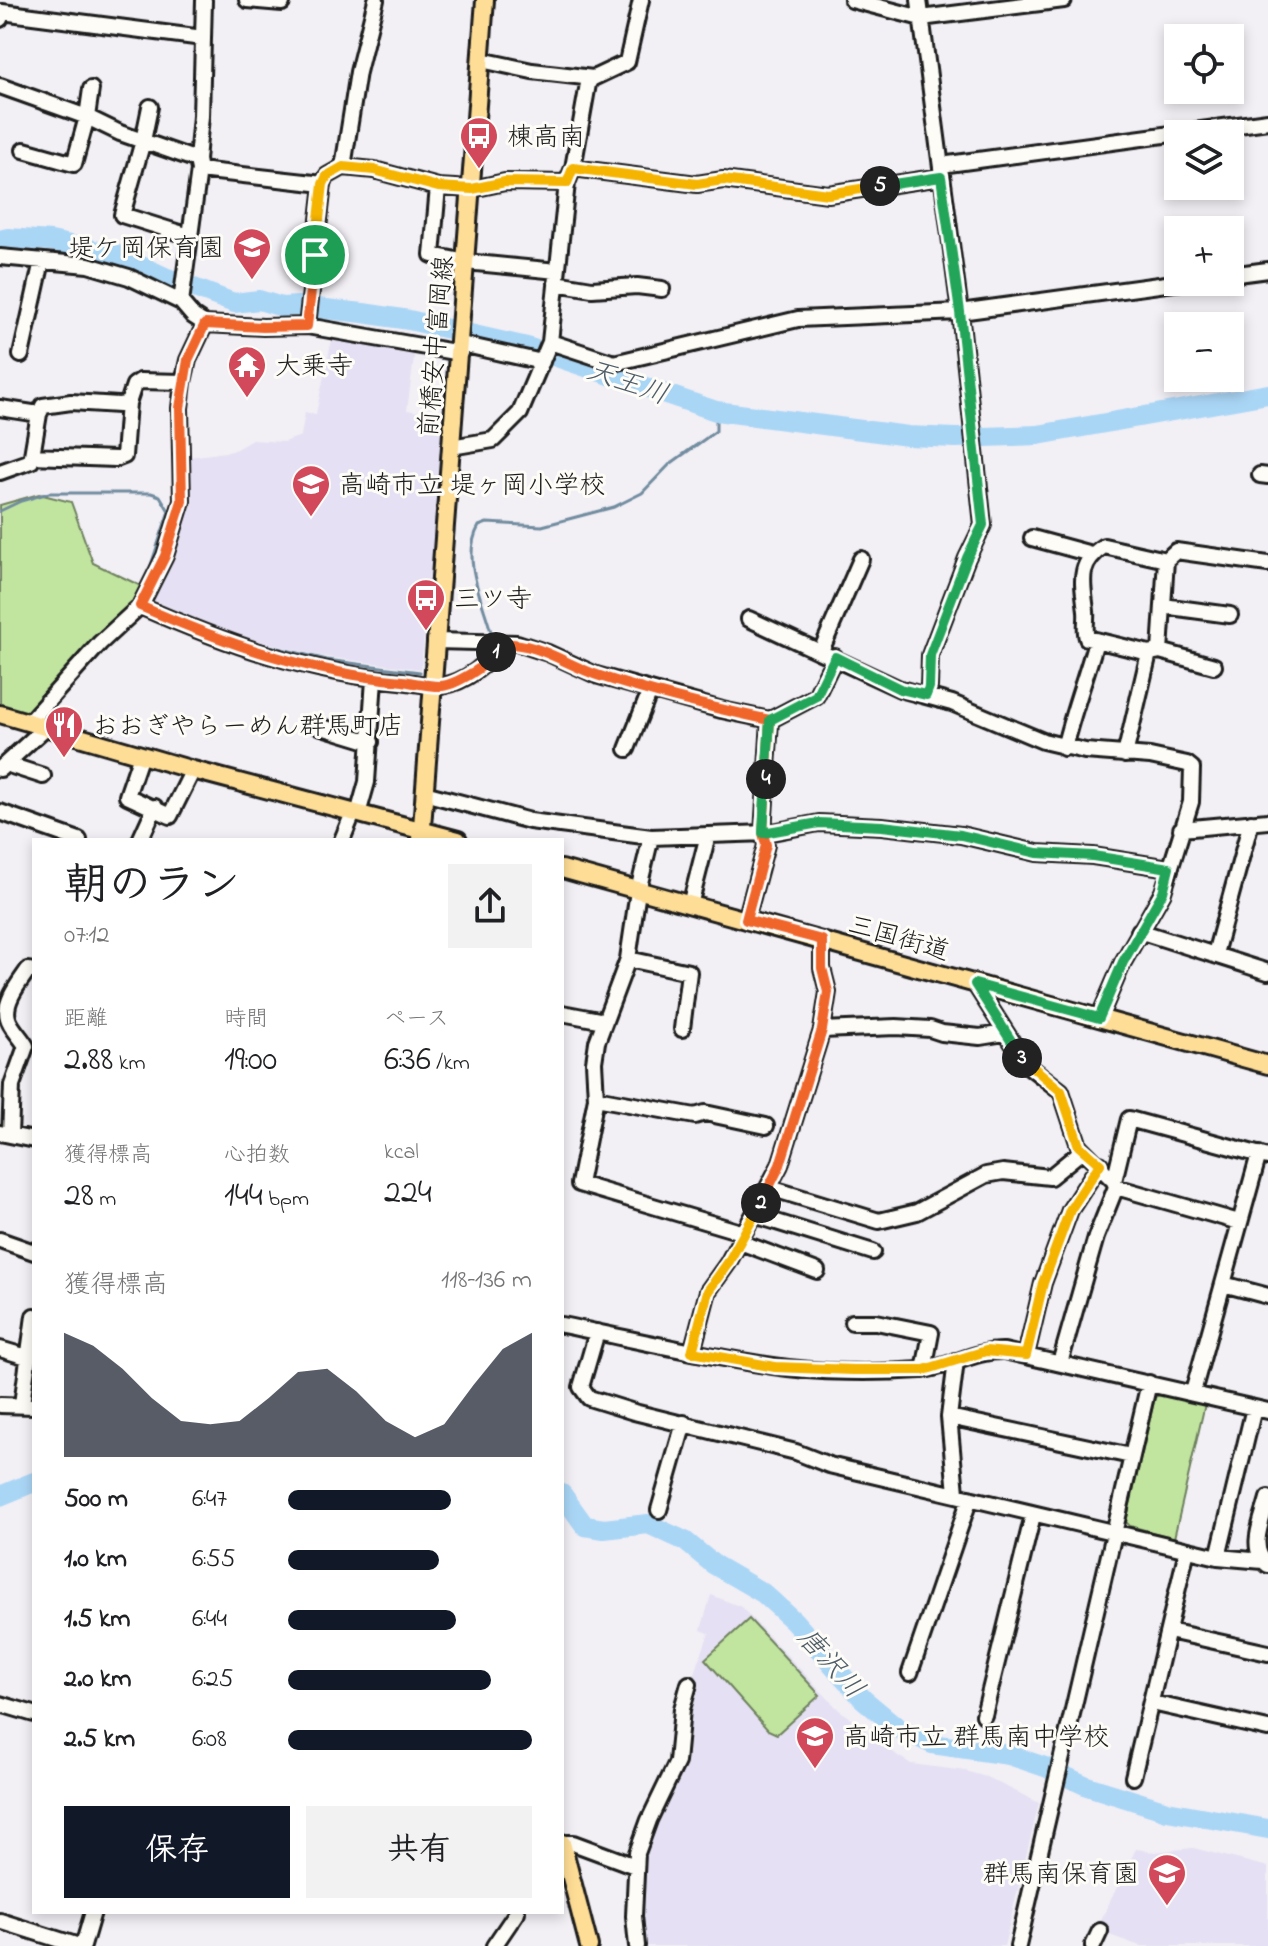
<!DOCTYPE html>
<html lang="ja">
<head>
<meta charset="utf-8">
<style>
  body { margin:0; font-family:"Indie Flower","Klee One",sans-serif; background:#f2f2f2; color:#202124; height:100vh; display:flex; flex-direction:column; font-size:30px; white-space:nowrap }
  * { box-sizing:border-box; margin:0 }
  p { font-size:26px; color:#757577 }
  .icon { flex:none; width:44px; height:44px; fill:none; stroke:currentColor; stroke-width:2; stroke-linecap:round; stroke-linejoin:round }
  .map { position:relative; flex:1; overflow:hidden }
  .drawer { position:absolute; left:32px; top:838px; width:532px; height:1076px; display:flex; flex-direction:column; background:#fff; border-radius:0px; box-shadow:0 4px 12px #0003 }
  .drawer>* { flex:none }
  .buttons { position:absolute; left:1164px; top:24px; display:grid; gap:16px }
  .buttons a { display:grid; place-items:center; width:80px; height:80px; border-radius:0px; background:#fff; box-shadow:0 4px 12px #0003; font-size:40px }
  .pin { position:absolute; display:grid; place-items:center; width:68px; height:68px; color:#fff; margin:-34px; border:4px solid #fff; border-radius:50%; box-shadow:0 2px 8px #0007 }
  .km { position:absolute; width:40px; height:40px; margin:-20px; border-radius:50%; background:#222; color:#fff; font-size:22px; line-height:40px; text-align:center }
  .round { display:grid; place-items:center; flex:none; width:84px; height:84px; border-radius:0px; background:#f2f2f2 }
  .headline { display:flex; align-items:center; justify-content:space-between; height:136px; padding:0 32px }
  h1 { font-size:44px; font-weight:600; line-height:60px }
  .stats { display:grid; grid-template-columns:repeat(3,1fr); gap:12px; height:136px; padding:8px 32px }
  .stats div { display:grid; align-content:center }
  .stats b { font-size:34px; font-weight:600 }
  .stats small { font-size:22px; font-weight:400 }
  .stats p { font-size:22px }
  .chart { height:224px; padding:16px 32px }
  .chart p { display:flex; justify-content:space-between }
  .chart svg { width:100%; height:144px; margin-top:8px; fill:#111827; opacity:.7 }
  .button { display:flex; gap:16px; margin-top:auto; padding:16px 32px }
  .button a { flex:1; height:92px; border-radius:0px; background:#111827; color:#fff; font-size:32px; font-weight:600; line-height:92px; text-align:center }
  .button a+a { background:#f2f2f2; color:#202124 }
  ul { padding:0 32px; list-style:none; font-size:26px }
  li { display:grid; grid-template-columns:128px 96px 1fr; align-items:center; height:60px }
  li i { height:20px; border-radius:10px; background:#111827 }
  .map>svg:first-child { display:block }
  .built { fill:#e5e0f3 }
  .green { fill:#c1e59f; stroke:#6e805e; stroke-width:2 }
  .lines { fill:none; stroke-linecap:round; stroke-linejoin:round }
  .stream { stroke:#718c9f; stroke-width:3 }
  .river { stroke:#aad6f6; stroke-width:20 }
  .minor-casing { stroke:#1c1c1c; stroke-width:20 }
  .major-casing { stroke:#1c1c1c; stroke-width:22 }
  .minor { stroke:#fdfcf7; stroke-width:14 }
  .major { stroke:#fedd96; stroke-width:16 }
  .split-1-casing { stroke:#fff; stroke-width:16 }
  .split-2-casing { stroke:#fff; stroke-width:16 }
  .split-3-casing { stroke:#fff; stroke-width:16 }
  .split-4-casing { stroke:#fff; stroke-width:16 }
  .split-5-casing { stroke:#fff; stroke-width:16 }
  .split-6-casing { stroke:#fff; stroke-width:16 }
  .split-1 { stroke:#f0652b; stroke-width:10 }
  .split-2 { stroke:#f0652b; stroke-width:10 }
  .split-3 { stroke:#f5b400; stroke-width:10 }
  .split-4 { stroke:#22a559; stroke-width:10 }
  .split-5 { stroke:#22a559; stroke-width:10 }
  .split-6 { stroke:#f5b400; stroke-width:10 }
  .labels { text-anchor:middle; stroke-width:6; stroke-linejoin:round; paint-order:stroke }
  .poi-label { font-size:26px; fill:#1c1c1c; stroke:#fdfcf7; text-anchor:start }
  .street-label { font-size:26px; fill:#1c1c1c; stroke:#fdfcf7 }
  .water-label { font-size:28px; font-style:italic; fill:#4e5d68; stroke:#fdfcf7 }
</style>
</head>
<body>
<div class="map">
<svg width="1268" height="1946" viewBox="0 0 1268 1946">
  <rect width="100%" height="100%" fill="#f2eff5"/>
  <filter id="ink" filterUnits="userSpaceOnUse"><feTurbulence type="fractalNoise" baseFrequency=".0125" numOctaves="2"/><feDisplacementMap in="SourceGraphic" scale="16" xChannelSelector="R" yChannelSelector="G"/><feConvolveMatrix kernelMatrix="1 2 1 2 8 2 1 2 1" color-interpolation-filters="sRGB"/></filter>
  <g filter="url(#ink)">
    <path class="built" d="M333,334L415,350L407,410L445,417L421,669L319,656L224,632L153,600L181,533L191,502L190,457L233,451L252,440L284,442L301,436L305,413L316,414Z
      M711,1595L741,1607L838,1709L898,1756L911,1764L965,1771L986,1777L1039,1803L1004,1946H642L639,1918L645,1852L654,1824L683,1766L689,1709L697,1683L694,1676L709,1633L701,1630Z
      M1193,1848L1268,1867V1946H1140L1096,1930L1136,1849L1154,1852Z"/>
    <path class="green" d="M39,494L71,502L93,563L143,587L128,608L104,629L28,713L0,706V505Z
      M1161,1394L1205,1404L1174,1538L1130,1526L1126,1522L1155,1397Z
      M749,1619L820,1695L777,1734L768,1730L705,1659Z"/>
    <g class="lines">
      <path class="stream" d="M0,511L21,501L49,493H151L160,496L169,511L148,574
        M491,632C482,599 461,557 479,526L487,523L542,526L614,507L642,493L670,464L716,431V411
        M245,640L327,660L420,672"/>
      <path class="river" d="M0,240L8,238L51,241L118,255L165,277L234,303L259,300L282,307L298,306L363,313L409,320L527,347L716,411L908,436L956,438L1038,435L1268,394
        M562,1494L585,1526L604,1529L648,1524L685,1541L713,1564L763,1593L794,1621L863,1699L898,1728L932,1744L1009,1755L1045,1767L1087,1786L1167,1811L1268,1829
        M0,1496L34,1482"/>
      <defs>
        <path id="minor" d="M247,0L282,3V0
          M852,0L921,18L1064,0
          M919,0L960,312L983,525L967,558L930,655L929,687L926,695
          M0,19L2,12L203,38
          M481,60L532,71L593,78
          M0,86L87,117L120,133L197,160
          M150,107L143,141L122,215L189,236
          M24,150L74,164L87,117L91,89
          M941,165L1268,121
          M343,167L358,72L376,0
          M573,168L697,184L723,180L828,194L941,177
          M199,170L323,184L327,176L343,167L374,170L438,187L472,189L505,182L567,183
          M438,187L432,255L466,262L557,271
          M0,257L88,265L129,277L181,302L193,316L205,324L263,327L307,326L460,353
          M1230,275L1268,270
          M556,283L592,289L637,286L662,289
          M181,302L199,170L197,160L201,116L204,0
          M307,326L323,184
          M550,342L614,363L798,319L960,312L1181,282
          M461,344L542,362
          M21,355L42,261
          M0,408L39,414
          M451,447L493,440L520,413L550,342L567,183L573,168L588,84L591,79L627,62L641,0
          M32,456L116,459L124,456L128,403
          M0,472L31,461L39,414L43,406L71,402L119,405L128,403L134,385L140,381L183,382
          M1260,475L1268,476
          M1032,538L1091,554
          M140,606C224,643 308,673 400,681C411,682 432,687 442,686C465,682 490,664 500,644
          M1163,606L1230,615
          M749,619L900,689L952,703L1043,741L1085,751L1150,756L1187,764L1192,768L1191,802L1163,892L1123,962L1099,1018
          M435,641L517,643L548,653L596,675L722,710L770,720L816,696L835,657
          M821,651L861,559
          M1160,651L1214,666
          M1149,653L1087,638C1084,629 1087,620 1086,611C1083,583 1076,564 1104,546L1166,560
          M29,722L100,643L140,606L165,556L182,501L180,408L183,382L188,360L205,324
          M312,724L371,742
          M1064,748C1073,711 1086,677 1096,641
          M627,749L650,691
          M141,755L127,796L170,816L193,770
          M1125,755L1149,653L1160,651L1166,560L1176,551L1268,564
          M6,764L43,776
          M0,769L46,727
          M424,793L530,821L651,837L767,833L819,823L882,826L961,835L1037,853L1093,856L1169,868
          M0,812L79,840
          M358,814L367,782L374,679
          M1181,829L1268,821
          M651,837L638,891L628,959L597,1042L594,1062L596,1098L579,1184L744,1233
          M140,840L155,807
          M342,840L353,813
          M690,905L708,835
          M746,920L766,845L763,833L770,720
          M1139,931L1268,972
          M1215,954L1251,822
          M628,959L689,972L682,1029
          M975,984L1026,1064L1061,1091L1079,1146L1114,1181L1116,1187L1239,1222
          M562,1013L604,1021
          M822,1030L896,1027L930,1029L942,1033L980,1037L1005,1033
          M596,1098L695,1116L705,1113L766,1126
          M0,1133L34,1140
          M10,1135L12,1085L26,1046C21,1037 10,1027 8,1018C3,1002 20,982 28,970L34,971
          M1114,1181L1129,1119L1268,1157
          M770,1188L879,1221L917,1212L986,1175L1003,1172L1050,1177L1083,1150
          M754,1215L873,1252
          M0,1240L34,1252
          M740,1242L817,1271
          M1223,1284L1268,1296
          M852,1322H876L931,1333L924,1370
          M562,1325C632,1339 702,1356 773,1366C818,1373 876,1373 921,1370C950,1368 974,1350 1004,1351L1268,1411
          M597,1332L581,1387L589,1398L634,1412L796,1452L829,1465L1218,1557L1263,1561
          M0,1349L27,1357
          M692,1352L708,1291L728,1263L780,1165L822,1030L828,992L822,968V940
          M1026,1355L1043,1283L1070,1210L1100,1164
          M1060,1363L1096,1237L1116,1187
          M1193,1392L1259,1154
          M22,1404L34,1316
          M0,1405L34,1406
          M949,1417L1131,1456
          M956,1493L949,1417L956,1361
          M659,1510L684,1423
          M1218,1557L1254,1408
          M1268,1565C1247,1549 1263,1519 1268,1498
          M1169,1631L1268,1653
          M910,1673L970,1498
          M1152,1703L1268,1729
          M0,1704L34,1714
          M984,1715L1033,1515
          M1133,1777L1187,1550
          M562,1843H573L635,1866
          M0,1921L79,1946
          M83,1946L93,1912
          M494,1946L517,1912
          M637,1946L634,1916L637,1853L649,1820L677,1762L682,1709L689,1684
          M1018,1946L1149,1383
          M1093,1946L1100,1931"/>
        <path id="major" d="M0,714L193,770L458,840
          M421,840C440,560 466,280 485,0
          M562,869L1268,1065
          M562,1843L589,1946"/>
      </defs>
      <use href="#minor" class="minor-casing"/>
      <use href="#major" class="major-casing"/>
      <use href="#minor" class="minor"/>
      <use href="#major" class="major"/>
    </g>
  </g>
  <g class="lines" filter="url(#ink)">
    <defs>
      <path id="split-1" d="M315,255L307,326L263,327L205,324L188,360L180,408L182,501L165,556L140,606C227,644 308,673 403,681C415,683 428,686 440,686C454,686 489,665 496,652"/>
      <path id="split-2" d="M496,652L500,644C537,641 566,665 600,676C655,694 713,708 770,720L763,833L766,845L746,920L822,940V968L828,992L822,1030L780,1165L761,1203"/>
      <path id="split-3" d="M761,1203L728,1263L708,1291L692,1352L775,1367L853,1370H924L986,1351L1026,1355L1043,1283L1070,1210L1100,1164L1079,1146L1061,1091L1022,1058"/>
      <path id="split-4" d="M766,779L763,833L819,823L882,826L961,835L1037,853L1093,856L1169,868L1163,892L1123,962L1099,1018L975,984L1022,1058"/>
      <path id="split-5" d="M766,779L770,720L816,696L835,657L900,689L926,695L929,687L930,655L967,558L983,525L960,312L941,177L880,186"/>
      <path id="split-6" d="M315,255L323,184L327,176L343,167L374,170L438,187L472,189L505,182L567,183L573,168L697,184L723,180L828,194L880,186"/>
    </defs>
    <use href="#split-1" class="split-1-casing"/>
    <use href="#split-2" class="split-2-casing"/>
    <use href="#split-3" class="split-3-casing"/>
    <use href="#split-4" class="split-4-casing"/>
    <use href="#split-5" class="split-5-casing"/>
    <use href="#split-6" class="split-6-casing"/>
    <use href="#split-1" class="split-1"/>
    <use href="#split-2" class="split-2"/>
    <use href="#split-3" class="split-3"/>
    <use href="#split-4" class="split-4"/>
    <use href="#split-5" class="split-5"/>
    <use href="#split-6" class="split-6"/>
  </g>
  <defs>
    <symbol id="bus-pin" viewBox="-11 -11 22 30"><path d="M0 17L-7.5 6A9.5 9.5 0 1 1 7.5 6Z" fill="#d1495b" stroke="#fdfcf7"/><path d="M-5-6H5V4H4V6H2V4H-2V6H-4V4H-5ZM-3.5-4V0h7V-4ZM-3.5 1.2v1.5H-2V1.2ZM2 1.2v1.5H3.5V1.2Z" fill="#fff"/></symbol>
    <symbol id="school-pin" viewBox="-11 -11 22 30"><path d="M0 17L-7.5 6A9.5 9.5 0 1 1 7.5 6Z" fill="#d1495b" stroke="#fdfcf7"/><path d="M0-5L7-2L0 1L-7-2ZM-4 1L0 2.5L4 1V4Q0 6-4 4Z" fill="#fff"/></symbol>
    <symbol id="temple-pin" viewBox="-11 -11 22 30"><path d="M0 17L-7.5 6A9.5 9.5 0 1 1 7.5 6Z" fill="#d1495b" stroke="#fdfcf7"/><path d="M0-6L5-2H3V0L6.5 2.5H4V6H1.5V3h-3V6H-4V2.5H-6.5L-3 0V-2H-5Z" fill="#fff"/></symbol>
    <symbol id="restaurant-pin" viewBox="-11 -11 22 30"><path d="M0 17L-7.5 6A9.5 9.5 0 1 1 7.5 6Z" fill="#d1495b" stroke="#fdfcf7"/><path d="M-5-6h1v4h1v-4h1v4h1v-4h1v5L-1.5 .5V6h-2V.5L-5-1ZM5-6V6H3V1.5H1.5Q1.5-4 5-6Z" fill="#fff"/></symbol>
  </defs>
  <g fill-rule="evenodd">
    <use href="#bus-pin" x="457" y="114" width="44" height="60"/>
    <use href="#school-pin" x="230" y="225" width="44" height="60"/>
    <use href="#temple-pin" x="225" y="343" width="44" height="60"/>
    <use href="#school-pin" x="289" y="462" width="44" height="60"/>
    <use href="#bus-pin" x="404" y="576" width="44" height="60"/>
    <use href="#restaurant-pin" x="42" y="703" width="44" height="60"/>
    <use href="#school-pin" x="793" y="1714" width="44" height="60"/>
    <use href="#school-pin" x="1145" y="1851" width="44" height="60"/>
  </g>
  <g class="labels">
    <g class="poi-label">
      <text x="507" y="145">棟高南</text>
      <text x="224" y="256" text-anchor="end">堤ケ岡保育園</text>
      <text x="275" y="374">大乗寺</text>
      <text x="339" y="493">高崎市立 堤ヶ岡小学校</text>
      <text x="454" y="607">三ツ寺</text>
      <text x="92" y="734">おおぎやらーめん群馬町店</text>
      <text x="843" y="1745">高崎市立 群馬南中学校</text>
      <text x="1139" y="1882" text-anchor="end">群馬南保育園</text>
    </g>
    <g class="street-label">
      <text transform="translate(435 346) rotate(-85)" y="9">前橋安中富岡線</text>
      <text transform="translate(899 937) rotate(16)" y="9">三国街道</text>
    </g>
    <g class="water-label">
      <text transform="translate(628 381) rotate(19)" y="10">天王川</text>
      <text transform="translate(832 1662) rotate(48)" y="10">唐沢川</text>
    </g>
  </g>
</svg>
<div class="buttons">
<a><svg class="icon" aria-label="locate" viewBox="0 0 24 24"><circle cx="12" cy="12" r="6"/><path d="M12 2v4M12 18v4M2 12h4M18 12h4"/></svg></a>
<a><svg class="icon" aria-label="layers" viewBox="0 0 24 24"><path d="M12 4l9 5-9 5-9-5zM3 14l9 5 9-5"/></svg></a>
<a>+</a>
<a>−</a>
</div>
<div class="pin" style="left:315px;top:255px;background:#1e9e55"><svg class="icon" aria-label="arrive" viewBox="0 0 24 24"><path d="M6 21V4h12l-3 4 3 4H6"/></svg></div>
<b class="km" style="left:496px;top:652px">1</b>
<b class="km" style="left:761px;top:1203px">2</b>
<b class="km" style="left:1022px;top:1058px">3</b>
<b class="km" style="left:766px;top:779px">4</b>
<b class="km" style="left:880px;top:186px">5</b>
<section class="drawer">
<div class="headline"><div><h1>朝のラン</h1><p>07:12</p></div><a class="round"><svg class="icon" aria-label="share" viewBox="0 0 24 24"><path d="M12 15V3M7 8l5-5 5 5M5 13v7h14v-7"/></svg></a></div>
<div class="stats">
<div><p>距離</p><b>2.88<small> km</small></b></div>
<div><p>時間</p><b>19:00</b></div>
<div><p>ペース</p><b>6:36<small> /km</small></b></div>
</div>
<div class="stats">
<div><p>獲得標高</p><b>28<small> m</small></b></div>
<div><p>心拍数</p><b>144<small> bpm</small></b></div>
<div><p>kcal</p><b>224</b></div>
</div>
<div class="chart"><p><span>獲得標高</span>118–136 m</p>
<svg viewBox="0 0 160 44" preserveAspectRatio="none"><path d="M0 44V6L10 10L20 17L30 26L40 33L50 34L60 33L70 26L80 18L90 17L100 24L110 33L120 38L130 34L140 22L150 11L160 6V44z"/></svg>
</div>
<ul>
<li><b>500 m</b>6:47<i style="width:67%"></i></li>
<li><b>1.0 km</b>6:55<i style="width:62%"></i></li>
<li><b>1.5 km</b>6:44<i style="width:69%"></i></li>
<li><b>2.0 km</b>6:25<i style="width:83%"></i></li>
<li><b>2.5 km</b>6:08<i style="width:100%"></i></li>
</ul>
<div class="button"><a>保存</a><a>共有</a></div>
</section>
</div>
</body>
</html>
